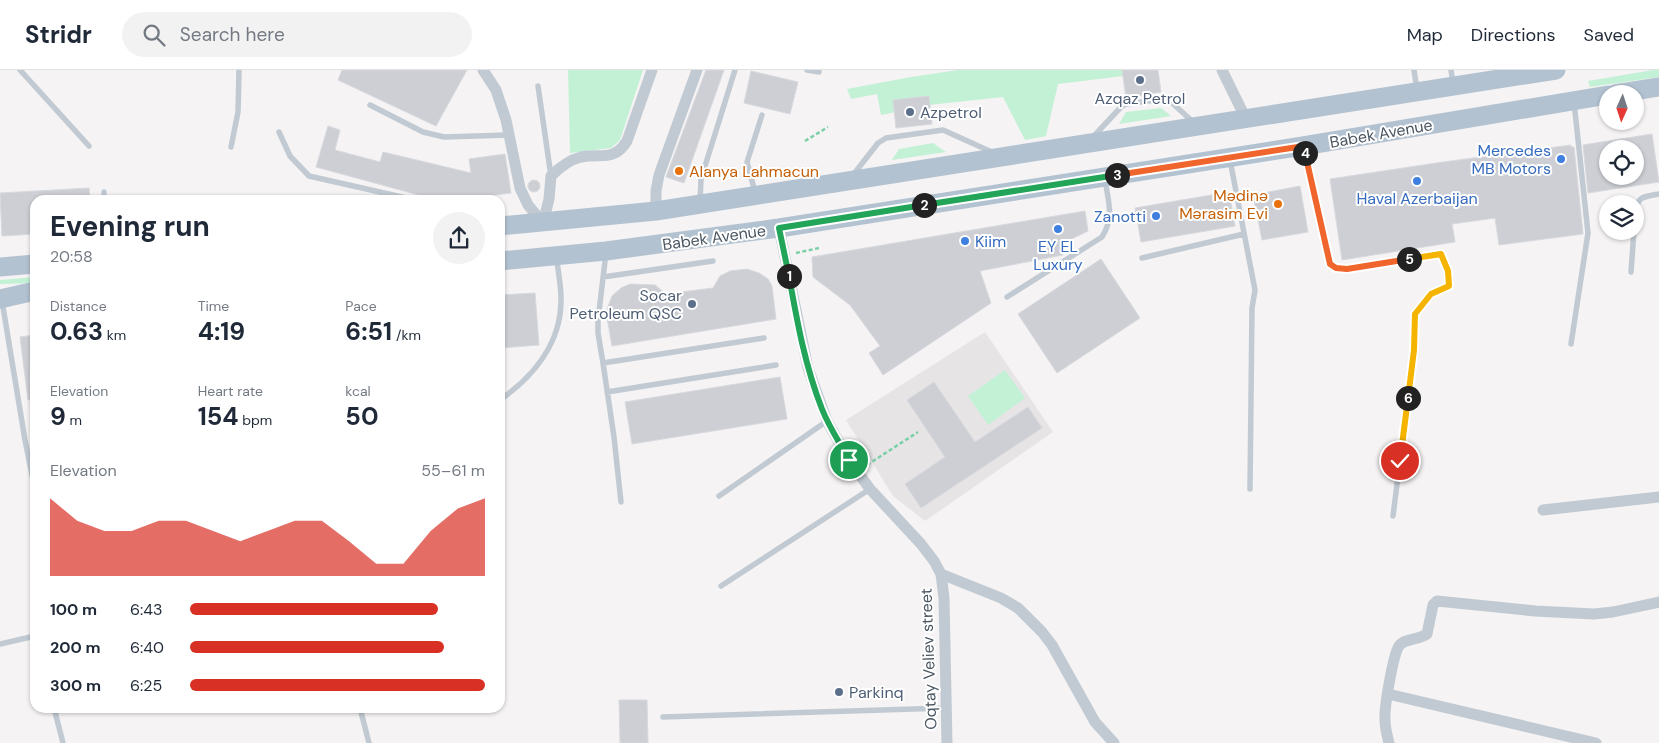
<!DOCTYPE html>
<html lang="en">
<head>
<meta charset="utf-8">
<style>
  body { margin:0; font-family:"DM Sans",sans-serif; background:#f2f2f3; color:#1f2937; height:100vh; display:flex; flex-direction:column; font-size:19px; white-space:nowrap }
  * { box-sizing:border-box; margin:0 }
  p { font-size:16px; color:#747a83 }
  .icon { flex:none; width:28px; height:28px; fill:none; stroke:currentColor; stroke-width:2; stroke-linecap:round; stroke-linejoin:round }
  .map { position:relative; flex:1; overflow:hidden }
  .sheet { position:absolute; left:30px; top:125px; width:475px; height:518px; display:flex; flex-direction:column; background:#fff; border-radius:15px; box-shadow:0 1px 4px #0004 }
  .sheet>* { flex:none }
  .needle { width:32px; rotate:183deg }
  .fabs { position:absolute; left:1599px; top:15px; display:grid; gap:10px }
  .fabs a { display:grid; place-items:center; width:45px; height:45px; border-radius:50%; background:#fff; box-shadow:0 1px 4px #0004; font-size:25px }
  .pin { position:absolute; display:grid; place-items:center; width:42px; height:42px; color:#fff; margin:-21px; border:2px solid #fff; border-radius:50%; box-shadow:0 1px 5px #0007 }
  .km { position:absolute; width:25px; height:25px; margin:-12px; border-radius:50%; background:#222; color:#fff; font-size:14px; line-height:25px; text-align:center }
  .round { display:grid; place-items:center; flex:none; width:52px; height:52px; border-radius:26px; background:#f2f2f3 }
  .head { display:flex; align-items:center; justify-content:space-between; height:85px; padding:0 20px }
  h1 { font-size:28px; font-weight:700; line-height:38px }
  .metrics { display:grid; grid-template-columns:repeat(3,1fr); gap:8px; height:85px; padding:5px 20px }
  .metrics div { display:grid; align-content:center }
  .metrics b { font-size:25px; font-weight:700 }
  .metrics small { font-size:14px; font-weight:400 }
  .metrics p { font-size:14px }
  .chart { height:140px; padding:10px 20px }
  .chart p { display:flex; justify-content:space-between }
  .chart svg { width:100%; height:90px; margin-top:5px; fill:#d93025; opacity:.7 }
  ul { padding:0 20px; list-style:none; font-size:16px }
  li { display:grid; grid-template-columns:80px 60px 1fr; align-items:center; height:38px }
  li i { height:12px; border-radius:6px; background:#d93025 }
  header { display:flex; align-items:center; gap:30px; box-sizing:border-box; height:70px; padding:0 25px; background:#fff; border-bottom:1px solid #e0e1e3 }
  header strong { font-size:24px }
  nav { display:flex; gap:28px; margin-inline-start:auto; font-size:18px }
  .search { width:350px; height:45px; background:#f2f2f3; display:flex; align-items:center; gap:12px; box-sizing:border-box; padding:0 18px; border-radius:28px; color:#747a83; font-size:19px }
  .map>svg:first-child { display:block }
  .education { fill:#e6e4e5 }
  .green { fill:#c3f1d5 }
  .building { fill:#cdcfd5; stroke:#d7d9de; fill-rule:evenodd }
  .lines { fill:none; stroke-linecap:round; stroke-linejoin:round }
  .path { stroke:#7ad0a6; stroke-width:2.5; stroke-dasharray:4 2.5; stroke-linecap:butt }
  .lane { stroke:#c1cad2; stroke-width:5.5 }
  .street { stroke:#c1cad2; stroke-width:11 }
  .primary { stroke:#b3c2d1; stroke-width:19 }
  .split-1-casing { stroke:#fff; stroke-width:10 }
  .split-2-casing { stroke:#fff; stroke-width:10 }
  .split-3-casing { stroke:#fff; stroke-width:10 }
  .split-4-casing { stroke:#fff; stroke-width:10 }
  .split-5-casing { stroke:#fff; stroke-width:10 }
  .split-6-casing { stroke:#fff; stroke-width:10 }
  .split-7-casing { stroke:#fff; stroke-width:10 }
  .split-1 { stroke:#22a559; stroke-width:6 }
  .split-2 { stroke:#22a559; stroke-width:6 }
  .split-3 { stroke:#22a559; stroke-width:6 }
  .split-4 { stroke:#f0652b; stroke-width:6 }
  .split-5 { stroke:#f0652b; stroke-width:6 }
  .split-6 { stroke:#f5b400; stroke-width:6 }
  .split-7 { stroke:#f5b400; stroke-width:6 }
  .service-dot { fill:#5c6f8a; stroke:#fff; stroke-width:2 }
  .shop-dot { fill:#3f7fe0; stroke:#fff; stroke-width:2 }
  .food-dot { fill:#e8710a; stroke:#fff; stroke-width:2 }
  .labels { text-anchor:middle; stroke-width:4; stroke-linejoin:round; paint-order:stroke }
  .service-label { font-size:16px; fill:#4e5e75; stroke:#fff; text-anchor:start }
  .street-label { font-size:16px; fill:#4a5661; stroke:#fff }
  .shop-label { font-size:16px; fill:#366cbe; stroke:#fff; text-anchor:end }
  .food-label { font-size:16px; fill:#c56008; stroke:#fff; text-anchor:start }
</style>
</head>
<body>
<header>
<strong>Stridr</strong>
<div class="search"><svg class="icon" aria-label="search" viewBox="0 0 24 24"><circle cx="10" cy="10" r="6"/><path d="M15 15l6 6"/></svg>Search here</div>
<nav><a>Map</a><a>Directions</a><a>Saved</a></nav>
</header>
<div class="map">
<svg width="1659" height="673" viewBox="0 0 1659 673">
  <rect width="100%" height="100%" fill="#f5f3f3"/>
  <path class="education" d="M985,262L1053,362L925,451L893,426L846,350Z"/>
  <path class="green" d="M568,0H643L620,70L611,78L570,83Z
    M958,0H1122L1123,6L1058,14L1046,66L1025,70L1003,27L929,35L881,45L877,24L851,29L847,19L911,7Z
    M1653,0H1659V7L1590,17L1588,11Z
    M1161,38L1171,46L1119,54L1126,42Z
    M933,73L946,82L892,90L899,79Z
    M35,207V213L0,214V210Z
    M1005,300L1025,328L988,355L968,326Z"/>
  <path class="building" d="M342,0H467L436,56L338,10Z
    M706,0H724L684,113L666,107Z
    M1122,0H1158L1161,22L1126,28Z
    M751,1L798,12L790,44L744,33Z
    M929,26L932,54L896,58L893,30Z
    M328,56L340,60L335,80L380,92L383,82L471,103L469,89L505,84L511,123L471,128L469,130H437L316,97Z
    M1652,64L1659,112L1588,123L1583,75ZM1608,79H1635V106H1608Z
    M1571,75V77H1574L1583,164L1499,175L1495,148L1452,154L1455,172L1342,190L1330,109L1443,92Z
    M528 116a6 6 0 1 1 12 0a6 6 0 1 1-12 0Z
    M1300,116L1308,162L1262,170L1253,125Z
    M89,118L90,130H35V164L2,166L0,123Z
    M1229,122L1235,156L1141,172L1135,138Z
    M1085,141L1088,161L1061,174L1063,185L980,201L991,233L883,305L869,283L880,276L850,235L813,207L812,187Z
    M1101,189L1140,248L1057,303L1018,244Z
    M747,199L759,203L768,209L772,216L776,249L612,276L606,242L612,226L621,218L630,214L655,215L666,224L713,218L720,206L730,201Z
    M535,223L539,275L500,278V225Z
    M35,265V329L28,330L20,267Z
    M780,307L787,349L632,374L625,332Z
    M934,312L975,372L1028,337L1042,358L921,438L905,414L945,387L907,330Z
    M619,630H647L648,673H620Z"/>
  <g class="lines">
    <path class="path" d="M805,71L828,57
      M796,183L819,178
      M867,395L918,362"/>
    <path class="lane" d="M20,0L89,76
      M807,0L819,2
      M1414,0L1417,20
      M1451,0L1453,13
      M538,16L551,106
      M370,35L423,62L444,67L509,65
      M279,62L290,86L309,106L415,130
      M1093,67L1121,37L1126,34L1164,29L1170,31L1193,52
      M231,77L238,42L239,0
      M1304,78L1330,194L1336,198L1347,199L1441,184L1448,201L1449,216L1431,224L1415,244L1414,280L1393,446
      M1230,90L1255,220L1252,238L1250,419
      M853,105L878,73L886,68L943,60L994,83
      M755,122L747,92L762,45
      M104,130V122
      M700,133L701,109L735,0
      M1635,147C1637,127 1640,127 1659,124
      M606,183L598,250V263L603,293L764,268
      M1142,188L1244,164
      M1631,202L1634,161
      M603,207L713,191
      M1007,227L1102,167C1115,146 1108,132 1105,109
      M2,231L25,370L35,420
      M1571,274L1588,163L1574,32
      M603,293L614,367L621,432
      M607,322L776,295
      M500,330C534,306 562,272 561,228C561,215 558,202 557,190
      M719,426L827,351
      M721,516L870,419
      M0,574L35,566
      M54,638L63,673
      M360,638L369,673
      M663,647L946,638"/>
    <path class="street" d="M483,0L496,20L506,50L520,118L528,135L543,153
      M1222,0L1246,49
      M656,141V121L659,105L697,0
      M543,153L549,129L551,106C559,98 569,90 581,87C601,83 614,92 627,71L652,0
      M779,158L808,298L827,351L849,390L870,419L921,474L934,491L941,504L944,528L947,673
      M1543,440L1659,427
      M941,504L1001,528L1018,538L1042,562L1052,575L1095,652L1114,673
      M1388,624L1596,673
      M1389,673C1387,665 1385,658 1385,650C1384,638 1393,585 1399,576C1404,568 1419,570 1427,564L1433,535L1437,531L1535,541L1594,544L1613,542L1659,532"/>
    <path class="primary" d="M1615,24L1659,17
      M500,156L656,141L1556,0
      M500,191L606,181L779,158L1303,76L1608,25
      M0,197L35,194
      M0,229L35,221"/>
  </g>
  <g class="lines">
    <defs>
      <path id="split-1" d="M789,206C797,251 805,296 822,339C829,357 840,373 849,390"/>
      <path id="split-2" d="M789,206L779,158L924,135"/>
      <path id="split-3" d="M924,135L1117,105"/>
      <path id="split-4" d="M1117,105L1304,76L1305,83"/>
      <path id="split-5" d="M1305,83L1330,194L1336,198L1347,199L1409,189"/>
      <path id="split-6" d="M1408,328L1414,280L1415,244L1431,224L1449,216L1448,201L1441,184L1409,189"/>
      <path id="split-7" d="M1400,391L1408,328"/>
    </defs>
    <use href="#split-1" class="split-1-casing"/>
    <use href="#split-2" class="split-2-casing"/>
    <use href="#split-3" class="split-3-casing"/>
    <use href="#split-4" class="split-4-casing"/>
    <use href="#split-5" class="split-5-casing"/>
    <use href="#split-6" class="split-6-casing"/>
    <use href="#split-7" class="split-7-casing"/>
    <use href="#split-1" class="split-1"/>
    <use href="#split-2" class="split-2"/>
    <use href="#split-3" class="split-3"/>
    <use href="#split-4" class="split-4"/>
    <use href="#split-5" class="split-5"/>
    <use href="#split-6" class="split-6"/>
    <use href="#split-7" class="split-7"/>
  </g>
  <g class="service-dot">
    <circle cx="1140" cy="10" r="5"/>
    <circle cx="910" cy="42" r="5"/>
    <circle cx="692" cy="234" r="5"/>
    <circle cx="839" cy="622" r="5"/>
  </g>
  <g class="shop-dot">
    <circle cx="1561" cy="89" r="5"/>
    <circle cx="1417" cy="111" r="5"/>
    <circle cx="1156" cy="146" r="5"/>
    <circle cx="1058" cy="159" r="5"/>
    <circle cx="965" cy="171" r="5"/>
  </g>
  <g class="food-dot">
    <circle cx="679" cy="101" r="5"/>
    <circle cx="1278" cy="134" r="5"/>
  </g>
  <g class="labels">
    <g class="service-label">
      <text x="1140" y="34" text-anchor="middle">Azqaz Petrol</text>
      <text x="920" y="48">Azpetrol</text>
      <text x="682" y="231" text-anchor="end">Socar<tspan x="682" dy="18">Petroleum QSC</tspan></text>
      <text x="849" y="628">Parkinq</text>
    </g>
    <g class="street-label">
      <text transform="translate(1381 63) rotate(-10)" y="6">Babek Avenue</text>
      <text transform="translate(714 167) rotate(-8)" y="6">Babek Avenue</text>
      <text transform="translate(928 589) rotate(-92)" y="6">Oqtay Veliev street</text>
    </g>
    <g class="shop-label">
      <text x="1551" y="86">Mercedes<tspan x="1551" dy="18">MB Motors</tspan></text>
      <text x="1417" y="134" text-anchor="middle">Haval Azerbaijan</text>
      <text x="1146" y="152">Zanotti</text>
      <text x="975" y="177" text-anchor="start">Kiim</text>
      <text x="1058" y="182" text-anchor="middle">EY EL<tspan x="1058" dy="18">Luxury</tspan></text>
    </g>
    <g class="food-label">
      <text x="689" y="107">Alanya Lahmacun</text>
      <text x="1268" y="131" text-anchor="end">Mədinə<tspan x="1268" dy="18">Mərasim Evi</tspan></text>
    </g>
  </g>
</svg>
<div class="fabs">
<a><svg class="needle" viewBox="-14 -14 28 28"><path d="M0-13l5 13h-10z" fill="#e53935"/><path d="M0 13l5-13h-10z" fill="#747a83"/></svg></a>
<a><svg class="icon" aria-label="locate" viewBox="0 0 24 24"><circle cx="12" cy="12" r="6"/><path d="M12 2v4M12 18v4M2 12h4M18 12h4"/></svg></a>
<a><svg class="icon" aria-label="layers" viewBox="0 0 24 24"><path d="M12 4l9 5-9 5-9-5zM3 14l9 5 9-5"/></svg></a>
</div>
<div class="pin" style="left:849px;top:390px;background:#1e9e55"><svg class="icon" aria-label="arrive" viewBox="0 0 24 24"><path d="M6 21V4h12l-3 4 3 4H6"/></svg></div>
<div class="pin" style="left:1400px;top:391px;background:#d93025"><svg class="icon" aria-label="check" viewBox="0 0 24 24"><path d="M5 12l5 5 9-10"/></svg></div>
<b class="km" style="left:789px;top:206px">1</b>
<b class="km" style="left:924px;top:135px">2</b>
<b class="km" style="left:1117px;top:105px">3</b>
<b class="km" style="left:1305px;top:83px">4</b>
<b class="km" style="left:1409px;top:189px">5</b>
<b class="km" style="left:1408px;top:328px">6</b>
<section class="sheet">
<div class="head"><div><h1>Evening run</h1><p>20:58</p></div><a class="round"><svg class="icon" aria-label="share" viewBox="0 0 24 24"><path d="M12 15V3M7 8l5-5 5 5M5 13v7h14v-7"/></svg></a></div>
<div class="metrics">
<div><p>Distance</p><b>0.63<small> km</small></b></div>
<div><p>Time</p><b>4:19</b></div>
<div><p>Pace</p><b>6:51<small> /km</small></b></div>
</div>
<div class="metrics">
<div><p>Elevation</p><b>9<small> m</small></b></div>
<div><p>Heart rate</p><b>154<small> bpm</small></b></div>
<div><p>kcal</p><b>50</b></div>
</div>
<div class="chart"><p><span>Elevation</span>55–61 m</p>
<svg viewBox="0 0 160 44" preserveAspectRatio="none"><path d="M0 44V6L10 17L20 22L30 22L40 17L50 17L60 22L70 27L80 22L90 17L100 17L110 27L120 38L130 38L140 22L150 11L160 6V44z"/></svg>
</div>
<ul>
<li><b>100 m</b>6:43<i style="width:84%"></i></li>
<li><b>200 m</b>6:40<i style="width:86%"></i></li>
<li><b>300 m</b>6:25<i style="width:100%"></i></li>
</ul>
</section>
</div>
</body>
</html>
